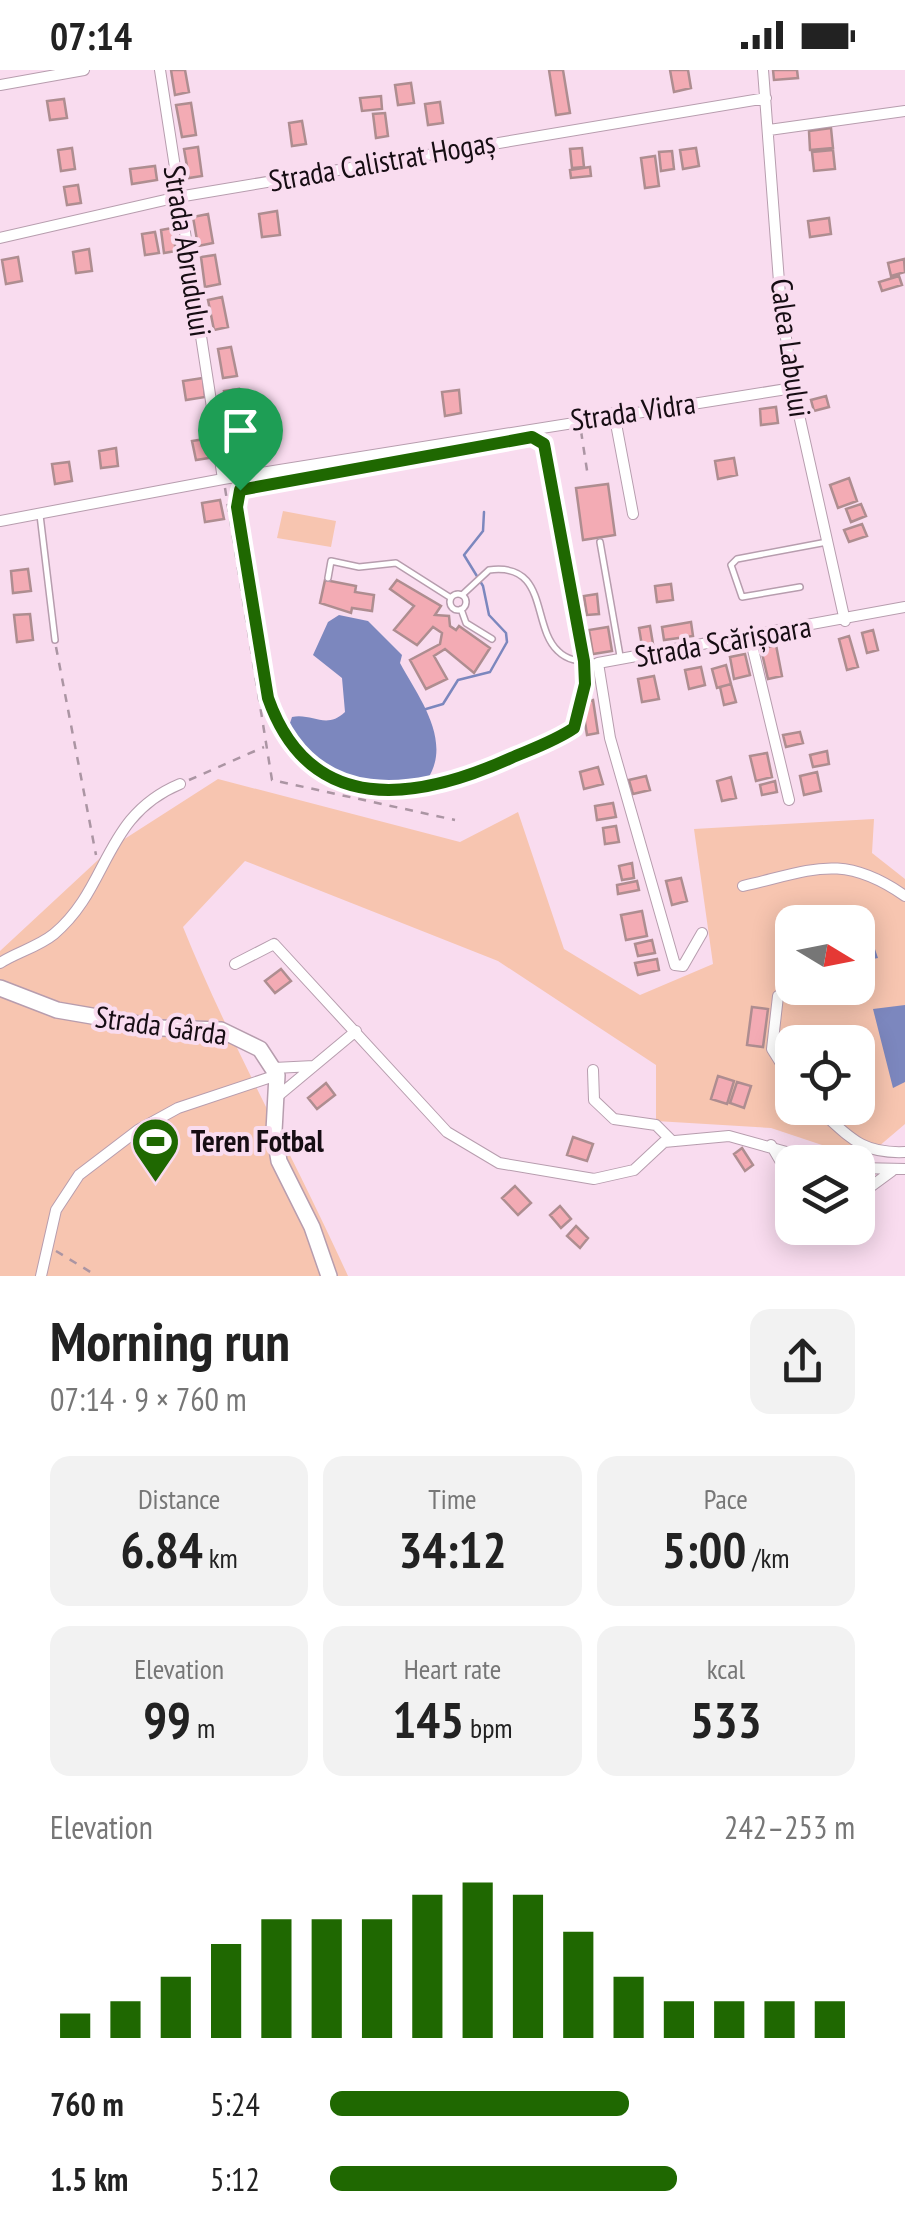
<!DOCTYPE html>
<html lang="en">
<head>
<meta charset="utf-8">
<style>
  body { margin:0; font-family:"PT Sans Narrow",sans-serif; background:#f2f2f2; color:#222; height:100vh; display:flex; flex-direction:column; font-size:38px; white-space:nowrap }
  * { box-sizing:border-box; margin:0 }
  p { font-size:32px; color:#767676 }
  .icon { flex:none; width:55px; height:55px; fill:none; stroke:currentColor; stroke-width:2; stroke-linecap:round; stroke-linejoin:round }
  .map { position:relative; height:1206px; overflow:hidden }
  .details { display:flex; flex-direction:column; background:#fff; flex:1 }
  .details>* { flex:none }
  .needle { width:65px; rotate:100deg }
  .controls { position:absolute; left:775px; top:835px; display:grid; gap:20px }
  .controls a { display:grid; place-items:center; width:100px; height:100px; border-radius:20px; background:#fff; box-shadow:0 5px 25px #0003; font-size:50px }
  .pin { position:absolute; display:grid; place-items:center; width:85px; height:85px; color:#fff; margin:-102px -42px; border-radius:50% 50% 50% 0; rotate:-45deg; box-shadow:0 0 10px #0007 }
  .pin .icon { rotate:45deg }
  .round { display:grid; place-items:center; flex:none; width:105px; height:105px; border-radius:20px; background:#f2f2f2 }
  .headline { display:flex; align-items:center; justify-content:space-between; height:170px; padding:0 50px }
  h1 { font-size:55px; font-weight:800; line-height:75px }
  .figures { display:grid; grid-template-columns:repeat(3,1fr); gap:15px; height:170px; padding:10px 50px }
  .figures div { display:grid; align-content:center; border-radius:20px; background:#f2f2f2; text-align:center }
  .figures b { font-size:50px; font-weight:800 }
  .figures small { font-size:28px; font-weight:400 }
  .figures p { font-size:28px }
  .chart { height:280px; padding:20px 50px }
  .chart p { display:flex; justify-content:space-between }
  .chart svg { width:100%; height:180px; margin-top:10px; stroke:#1f6801; stroke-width:6 }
  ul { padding:0 50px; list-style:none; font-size:32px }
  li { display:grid; grid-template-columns:160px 120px 1fr; align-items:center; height:75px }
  li i { height:25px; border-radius:12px; background:#1f6801 }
  .status { display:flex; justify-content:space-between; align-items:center; height:70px; padding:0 50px; background:#fff; direction:ltr }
  .status svg { height:28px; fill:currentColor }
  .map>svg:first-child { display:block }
  .green { fill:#f7c5b0; fill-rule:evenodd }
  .water { fill:#7c87be }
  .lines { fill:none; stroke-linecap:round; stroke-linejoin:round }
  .stream { stroke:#7c87be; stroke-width:2.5 }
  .building { fill:#f3abb4; stroke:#ae8d90; stroke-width:2.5 }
  .lane-casing { stroke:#b79dae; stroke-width:8 }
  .street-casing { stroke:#b79dae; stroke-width:12 }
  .secondary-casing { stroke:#b79dae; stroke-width:18 }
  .path { stroke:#ab95a3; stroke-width:2.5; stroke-dasharray:8 8; stroke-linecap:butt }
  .lane { stroke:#fff; stroke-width:5 }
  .street { stroke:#fff; stroke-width:10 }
  .secondary { stroke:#fff; stroke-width:15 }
  .route-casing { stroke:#fff; stroke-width:20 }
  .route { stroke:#1f6801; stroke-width:12 }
  .labels { text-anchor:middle; stroke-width:8; stroke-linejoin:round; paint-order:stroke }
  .street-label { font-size:30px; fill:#160d13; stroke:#f9dcef }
  .poi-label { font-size:30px; font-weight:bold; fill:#160d13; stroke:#f9dcef; text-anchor:start }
</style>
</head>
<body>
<div class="status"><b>07:14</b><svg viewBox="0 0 49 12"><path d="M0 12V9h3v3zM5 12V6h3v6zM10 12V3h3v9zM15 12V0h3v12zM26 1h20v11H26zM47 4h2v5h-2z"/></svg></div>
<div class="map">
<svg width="905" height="1206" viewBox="0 0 905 1206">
  <rect width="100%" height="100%" fill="#f9dcef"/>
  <path class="green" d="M283,441L336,451L331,477L277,468Z
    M218,709L460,772L518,742L564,879L640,925L713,894L694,759L874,749L872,783L905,809V1054L864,1089L771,1058L656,1051V995L498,891L245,791L183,857C231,976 295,1089 348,1206H0V881L112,777ZM792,852H858V918H792ZM792,972H858V1038H792Z"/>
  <path class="water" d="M339,545L368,551L402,585L400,593C419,628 453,671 427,710C365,731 328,706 287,662L292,647C313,643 326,660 345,642L342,608L313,585L328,552Z
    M862,840L878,888L863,891L858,852H853L850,841Z
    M905,935V1012L893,1018L873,939Z"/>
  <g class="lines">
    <path class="stream" d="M426,639L443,634L458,610L490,602L507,572L506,563L489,545L483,516L464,485L483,461L484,442"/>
  </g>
  <path class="building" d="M171,0H185L189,22L175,25Z
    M549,0H563L570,43L556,45Z
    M670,0H688L691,18L674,22Z
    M773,0H797L798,8L774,10Z
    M411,13L414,33L398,35L395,15Z
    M381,26L382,39L362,41L360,28Z
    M64,29L67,48L50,50L47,31Z
    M440,32L443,53L428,55L425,34Z
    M191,33L196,65L182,67L176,35Z
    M385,43L388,66L376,68L373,44Z
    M302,51L306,74L292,76L289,53Z
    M831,58L833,78L810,80L809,61Z
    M198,77L202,106L189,108L184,79Z
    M72,78L75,99L61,101L58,80Z
    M582,78L584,97L572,98L570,79Z
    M696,78L699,96L683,99L680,80Z
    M833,80L835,99L814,101L812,82Z
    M672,81L674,99L661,101L659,82Z
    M655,86L659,116L645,118L641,88Z
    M155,96L157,110L132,114L130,99Z
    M590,97L591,106L571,108L570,100Z
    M78,115L81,133L67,135L64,117Z
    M277,141L280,165L262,167L259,144Z
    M208,144L213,173L198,176L193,147Z
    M829,148L831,164L810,167L808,151Z
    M172,158L176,181L164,183L161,160Z
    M155,162L159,183L145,185L142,164Z
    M89,179L92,201L76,203L73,182Z
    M215,185L220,214L205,217L201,187Z
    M18,187L22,211L6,214L2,190Z
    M904,189L905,202L891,206L888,193Z
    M899,206L902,215L882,221L879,212Z
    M222,227L228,257L214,260L208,230Z
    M231,277L237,306L223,308L218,279Z
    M203,308L205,327L186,330L183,311Z
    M239,319L243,347L229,349L224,321Z
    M459,320L461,343L445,346L442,322Z
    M826,326L829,337L814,341L811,330Z
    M776,337L778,353L761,355L760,339Z
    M245,363L250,391L237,394L232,365Z
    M205,369L209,388L196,390L192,371Z
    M116,378L118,396L101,398L99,381Z
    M734,388L737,405L718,409L715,391Z
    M69,392L72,411L55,414L52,394Z
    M849,408L857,431L838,438L830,415Z
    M608,414L615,465L583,470L576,418Z
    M220,430L224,449L205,452L202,433Z
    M861,434L866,446L851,452L846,439Z
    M862,454L867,466L849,472L844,460Z
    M28,499L31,521L13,523L11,501Z
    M325,510L356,516L355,522L374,525L372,541L352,538L351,543L320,533Z
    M397,510L441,536L435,545L449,546L450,556L456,560L459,556L490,578L474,603L445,579L434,586L447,609L426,619L410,590L440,574L442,563L433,557L417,575L394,560L414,536L390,519Z
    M671,514L673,530L657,532L655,516Z
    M597,524L599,544L587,545L584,526Z
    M30,544L33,570L17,572L14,545Z
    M691,552L693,566L664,570L662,557Z
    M650,556L653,574L642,576L639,558Z
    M608,557L612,581L593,584L589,560Z
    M873,560L878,580L867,583L862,563Z
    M849,566L858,597L847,600L839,569Z
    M776,575L782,606L768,609L761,579Z
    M745,584L750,605L734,609L730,587Z
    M726,595L731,614L717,618L712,599Z
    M701,597L705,615L689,619L685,600Z
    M654,606L659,629L642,632L638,609Z
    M731,614L736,632L724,635L720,617Z
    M593,630L598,663L587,665L582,633Z
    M800,662L803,673L786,677L783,665Z
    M827,681L829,694L813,697L810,685Z
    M767,683L772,707L756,711L750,686Z
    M598,697L603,714L584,719L580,702Z
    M817,702L821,721L804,725L800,706Z
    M646,706L650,720L633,724L629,710Z
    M731,707L736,728L722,731L717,711Z
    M775,711L777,722L762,725L760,715Z
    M613,733L616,747L597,750L595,736Z
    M616,756L619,772L605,774L603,758Z
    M632,793L634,808L622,810L619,796Z
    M681,808L687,831L672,835L666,811Z
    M637,811L639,820L618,824L617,815Z
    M642,841L647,866L626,870L621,845Z
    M652,870L655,883L638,886L635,874Z
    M657,889L659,900L638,905L635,893Z
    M281,899L291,911L275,923L265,911Z
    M752,937L768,939L763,977L747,975Z
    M718,1006L734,1011L727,1034L711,1029Z
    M737,1012L751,1016L744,1038L730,1033Z
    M326,1013L335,1025L317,1039L308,1028Z
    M573,1067L593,1074L587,1091L567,1085Z
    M742,1078L753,1095L745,1101L734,1084Z
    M515,1116L531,1133L518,1145L502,1128Z
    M560,1136L571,1149L561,1158L550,1145Z
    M576,1156L588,1168L580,1178L567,1166Z"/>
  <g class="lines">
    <defs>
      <path id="lane" d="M40,445L55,570
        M600,472L620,586
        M328,508L331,491L359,497L396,493L451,528
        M800,517L742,527L731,495L737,489L827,472
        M450 532a8 8 0 1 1 16 0a8 8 0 1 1-16 0Z
        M462,525L489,500C549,492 531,556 558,581C569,592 582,591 595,592
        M461,539L466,553L492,569"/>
      <path id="street" d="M160,0L223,409
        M763,0L780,225L793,318L845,551
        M0,15L84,0
        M769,60L905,41
        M0,168L178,127L766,28
        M614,343L633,444
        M0,451L223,409L793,318
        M750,567L789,730
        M743,816C813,800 842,782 905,826
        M702,863L683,896L675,895L610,668L598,593L905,537
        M0,893C17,882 38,877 54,864C110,817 103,746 180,714
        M235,894L274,874L447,1062L499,1093L594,1109L634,1100L664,1072L729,1066L822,1092
        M778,926L772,979L792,1011
        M274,998L314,996
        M593,1000L594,1030L614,1049L656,1055L671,1070
        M278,1026L356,961
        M817,1038C849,1066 860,1084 905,1082
        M771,1075L792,1111
        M858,1098L905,1099
        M858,1126L892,1101
        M41,1206L56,1140L79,1105L138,1060L178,1038L277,1005"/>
      <path id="secondary" d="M0,918L57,940L162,958L221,960L260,979L277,1005L274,1061L279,1091L312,1157L329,1206"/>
    </defs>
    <use href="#lane" class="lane-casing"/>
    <use href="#street" class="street-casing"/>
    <use href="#secondary" class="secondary-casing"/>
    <path class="path" d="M581,361L588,407
      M533,367L544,374L584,591L586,607L574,658C556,671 532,679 511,688C417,731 309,747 268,628L237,437L240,420Z
      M225,418L272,710L455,750
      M56,577L96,785
      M189,710L264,677
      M56,1181L97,1206"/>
    <use href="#lane" class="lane"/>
    <use href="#street" class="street"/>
    <use href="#secondary" class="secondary"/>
  </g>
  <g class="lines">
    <defs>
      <path id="route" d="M532,367L544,374L584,591L585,614L574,658C555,671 532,679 511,688C416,731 310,747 268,628L237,437L240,420Z"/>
    </defs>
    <use href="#route" class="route-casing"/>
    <use href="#route" class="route"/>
  </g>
  <defs>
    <symbol id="stadium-pin" viewBox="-11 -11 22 30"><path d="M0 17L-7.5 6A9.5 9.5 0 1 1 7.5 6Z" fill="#1f6801" stroke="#f9dcef"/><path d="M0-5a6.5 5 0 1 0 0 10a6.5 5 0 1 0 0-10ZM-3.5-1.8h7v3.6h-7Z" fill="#fff"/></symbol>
  </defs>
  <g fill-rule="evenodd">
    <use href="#stadium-pin" x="128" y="1044" width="55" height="75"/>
  </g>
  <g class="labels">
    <g class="street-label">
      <text transform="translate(382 92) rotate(-10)" y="10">Strada Calistrat Hogaș</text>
      <text transform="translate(187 181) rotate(81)" y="10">Strada Abrudului</text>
      <text transform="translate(790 278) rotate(82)" y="10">Calea Labului</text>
      <text transform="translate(633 342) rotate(-8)" y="10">Strada Vidra</text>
      <text transform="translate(723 572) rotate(-10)" y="10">Strada Scărișoara</text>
      <text transform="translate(161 956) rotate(8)" y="10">Strada Gârda</text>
    </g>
    <g class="poi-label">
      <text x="191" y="1082">Teren Fotbal</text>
    </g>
  </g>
</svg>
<div class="controls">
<a><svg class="needle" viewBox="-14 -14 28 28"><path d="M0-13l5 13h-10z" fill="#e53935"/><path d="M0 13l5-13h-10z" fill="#767676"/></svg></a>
<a><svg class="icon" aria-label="locate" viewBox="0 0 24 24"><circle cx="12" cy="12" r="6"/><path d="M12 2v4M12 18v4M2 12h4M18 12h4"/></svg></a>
<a><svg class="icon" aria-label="layers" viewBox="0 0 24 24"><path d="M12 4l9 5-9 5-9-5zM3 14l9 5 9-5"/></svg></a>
</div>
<div class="pin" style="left:240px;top:420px;background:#1e9e55"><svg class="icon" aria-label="arrive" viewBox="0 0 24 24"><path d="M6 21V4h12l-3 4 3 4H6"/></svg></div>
</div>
<section class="details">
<div class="headline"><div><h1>Morning run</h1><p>07:14 · 9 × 760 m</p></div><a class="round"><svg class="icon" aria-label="share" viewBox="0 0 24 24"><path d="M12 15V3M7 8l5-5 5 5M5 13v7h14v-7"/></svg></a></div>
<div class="figures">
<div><p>Distance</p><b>6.84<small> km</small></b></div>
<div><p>Time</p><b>34:12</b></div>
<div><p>Pace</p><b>5:00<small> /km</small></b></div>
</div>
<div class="figures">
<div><p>Elevation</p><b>99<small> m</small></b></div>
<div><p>Heart rate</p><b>145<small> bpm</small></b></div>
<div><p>kcal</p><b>533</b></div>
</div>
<div class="chart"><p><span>Elevation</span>242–253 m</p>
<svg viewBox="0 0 160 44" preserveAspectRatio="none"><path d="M5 44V38M15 44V35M25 44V29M35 44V21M45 44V15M55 44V15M65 44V15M75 44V9M85 44V6M95 44V9M105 44V18M115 44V29M125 44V35M135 44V35M145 44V35M155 44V35"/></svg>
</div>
<ul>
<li><b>760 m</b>5:24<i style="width:57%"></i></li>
<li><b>1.5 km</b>5:12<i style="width:66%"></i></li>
</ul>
</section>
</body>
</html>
